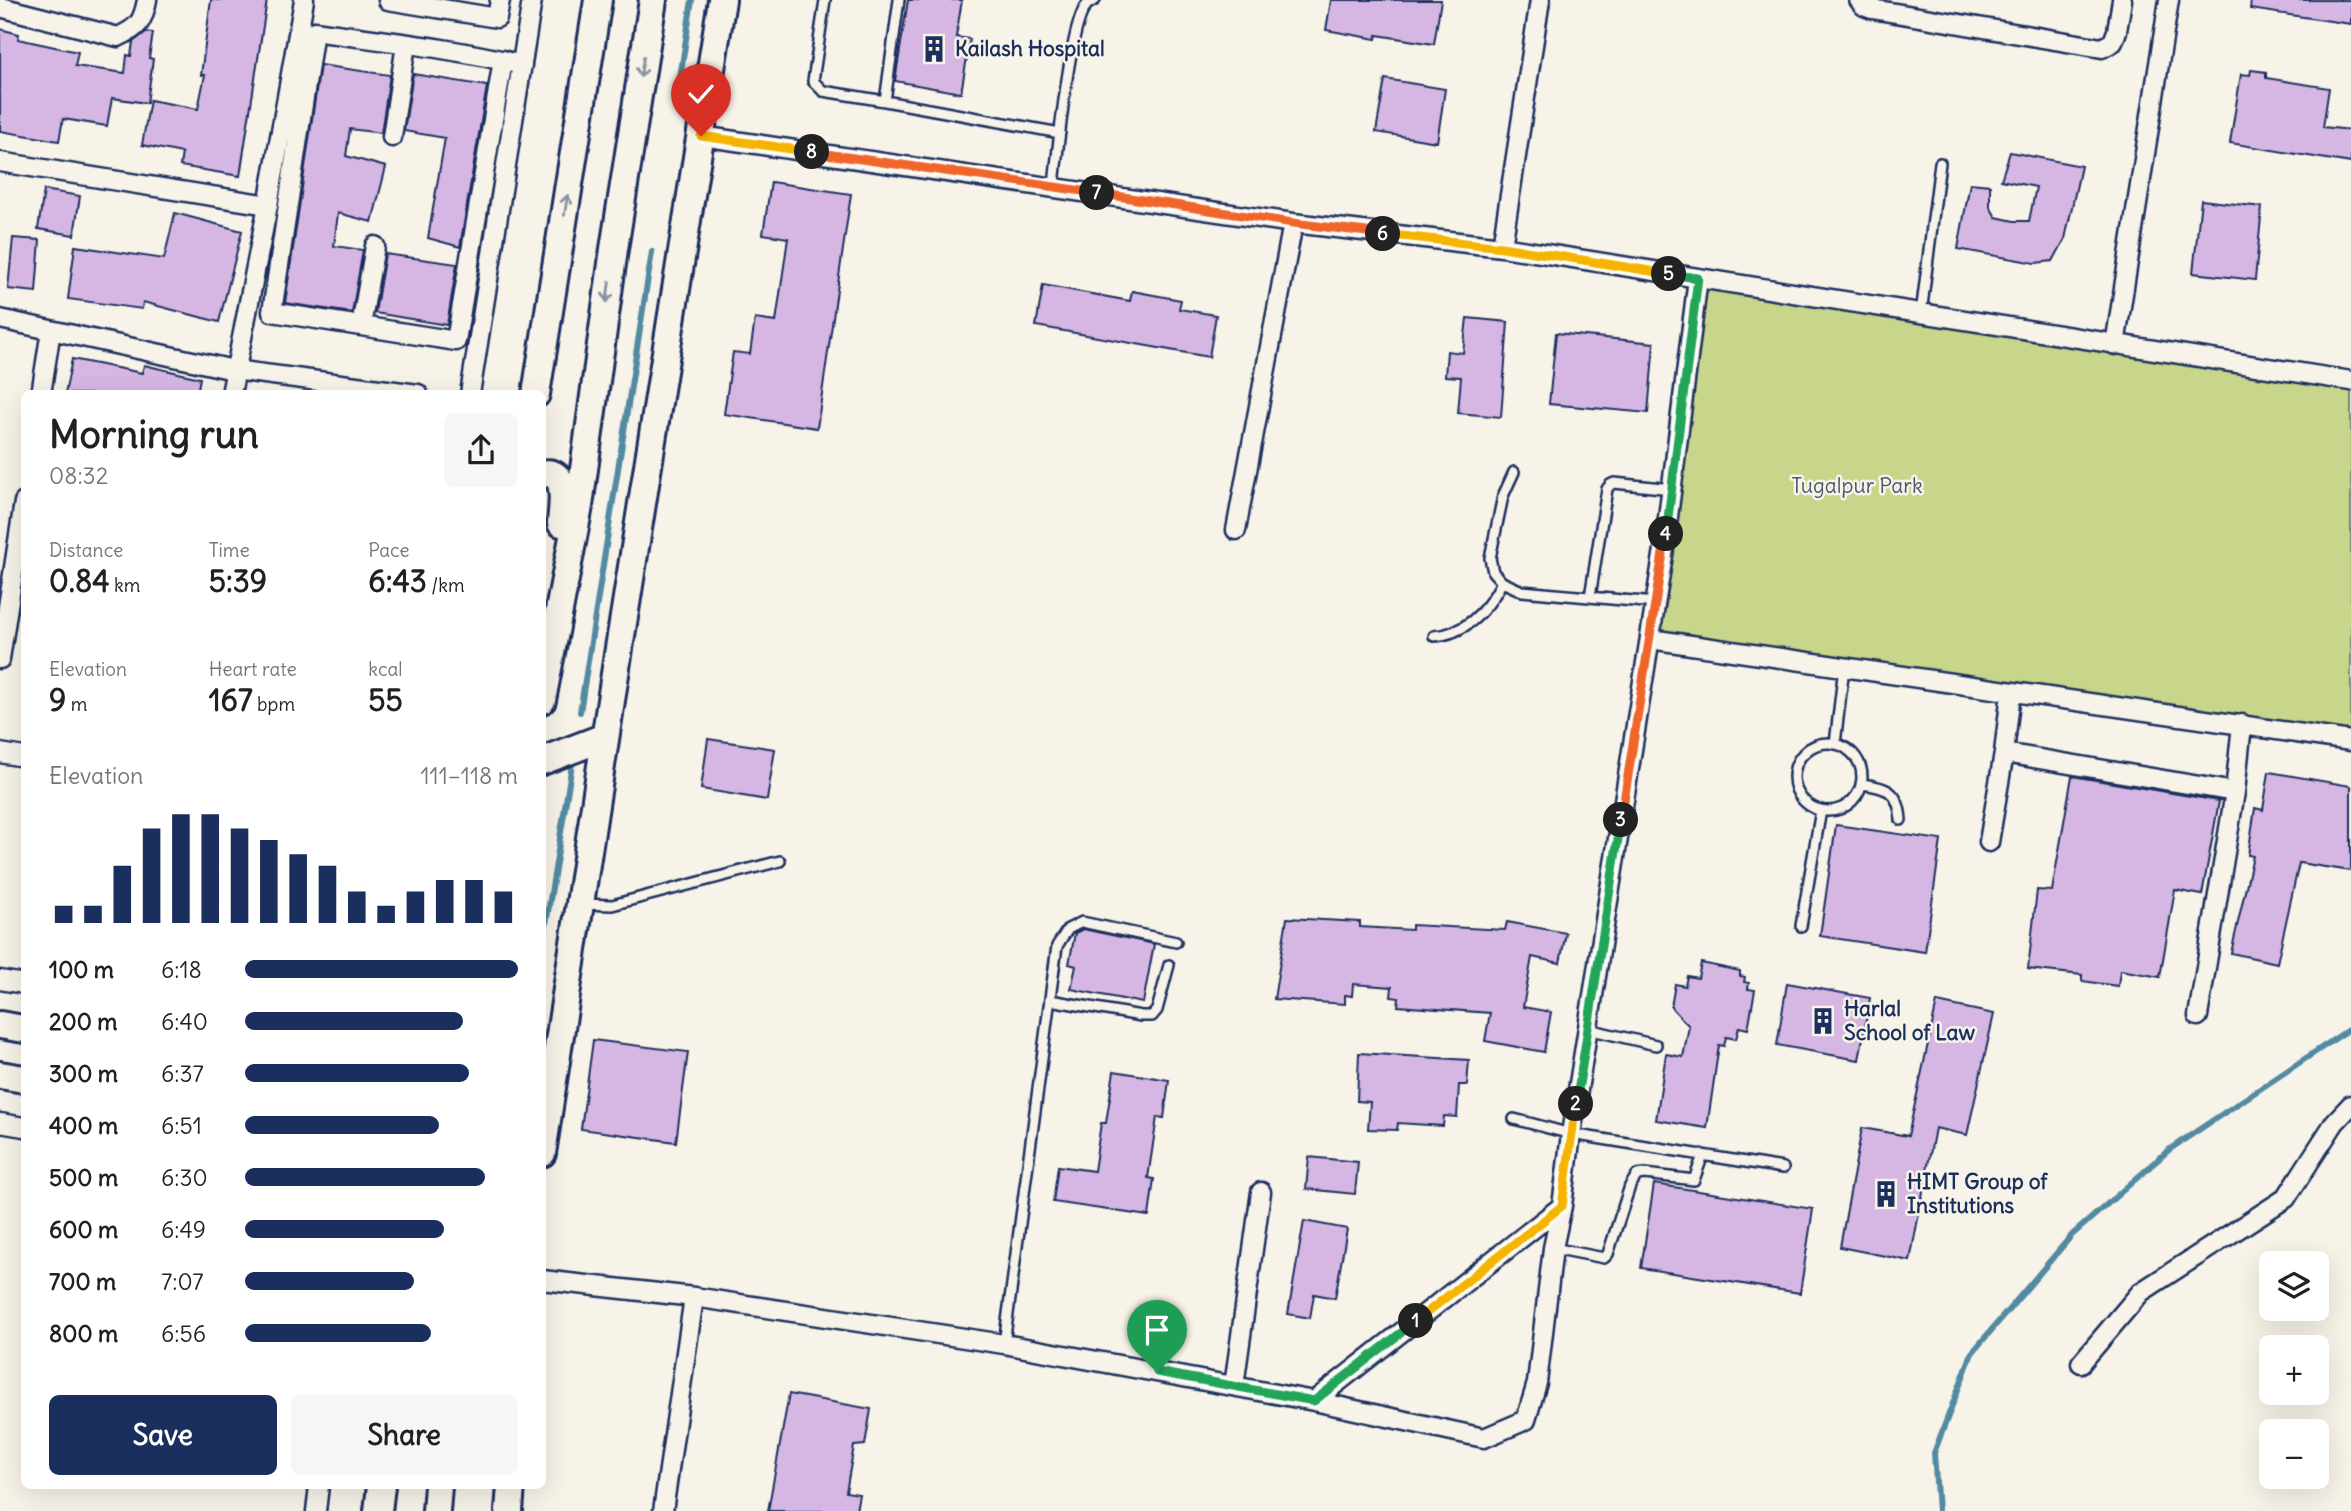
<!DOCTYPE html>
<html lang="en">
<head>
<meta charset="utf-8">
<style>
  body { margin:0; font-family:Delius,sans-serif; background:#f6f6f6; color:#202124; height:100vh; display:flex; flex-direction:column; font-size:26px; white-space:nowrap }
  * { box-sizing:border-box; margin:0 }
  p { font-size:23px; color:#757577 }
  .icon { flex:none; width:38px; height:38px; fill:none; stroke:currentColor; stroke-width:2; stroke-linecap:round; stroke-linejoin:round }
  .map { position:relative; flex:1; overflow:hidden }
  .panel { position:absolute; left:21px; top:390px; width:525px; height:1099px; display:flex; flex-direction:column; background:#fff; border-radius:10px; box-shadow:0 7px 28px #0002 }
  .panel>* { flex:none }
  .fabs { position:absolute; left:2259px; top:1251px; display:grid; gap:14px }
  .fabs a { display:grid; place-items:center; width:70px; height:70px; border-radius:10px; background:#fff; box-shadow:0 7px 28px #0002; font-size:35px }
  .pin { position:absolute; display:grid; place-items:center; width:60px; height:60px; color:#fff; margin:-72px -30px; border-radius:50% 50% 50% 0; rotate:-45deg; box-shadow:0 0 7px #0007 }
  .pin .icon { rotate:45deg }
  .km { position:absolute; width:35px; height:35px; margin:-18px; border-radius:50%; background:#222; color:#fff; font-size:19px; line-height:35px; text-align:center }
  .round { display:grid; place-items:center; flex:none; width:74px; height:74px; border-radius:10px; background:#f6f6f6 }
  .overview { display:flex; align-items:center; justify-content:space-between; height:119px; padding:0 28px }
  h1 { font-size:38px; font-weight:700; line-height:52px }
  .figures { display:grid; grid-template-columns:repeat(3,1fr); gap:10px; height:119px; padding:7px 28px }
  .figures div { display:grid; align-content:center }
  .figures b { font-size:30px; font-weight:700 }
  .figures small { font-size:19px; font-weight:400 }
  .figures p { font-size:19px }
  .chart { height:196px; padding:14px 28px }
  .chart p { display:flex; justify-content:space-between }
  .chart svg { width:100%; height:126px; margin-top:7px; stroke:#1b2f5e; stroke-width:6 }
  .primary-button { display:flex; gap:14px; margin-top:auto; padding:14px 28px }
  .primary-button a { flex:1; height:80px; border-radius:10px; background:#1b2f5e; color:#fff; font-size:28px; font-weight:700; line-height:80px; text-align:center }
  .primary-button a+a { background:#f6f6f6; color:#202124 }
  ul { padding:0 28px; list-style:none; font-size:23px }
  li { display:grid; grid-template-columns:112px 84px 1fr; align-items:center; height:52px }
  li i { height:18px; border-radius:9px; background:#1b2f5e }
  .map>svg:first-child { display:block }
  .green { fill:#c7d68a; stroke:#718274; stroke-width:2 }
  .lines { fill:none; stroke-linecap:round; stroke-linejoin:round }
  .stream { stroke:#528aa2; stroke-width:6 }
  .building { fill:#d6b7e4; stroke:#1b2f5e; stroke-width:2 }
  .lane-casing { stroke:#1b2f5e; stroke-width:14 }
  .street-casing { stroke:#1b2f5e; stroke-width:23 }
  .secondary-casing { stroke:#1b2f5e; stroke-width:32 }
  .lane { stroke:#f7f3e8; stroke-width:9 }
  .street { stroke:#f7f3e8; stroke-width:18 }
  .secondary { stroke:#f7f3e8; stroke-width:26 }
  .oneway { stroke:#8991a3 }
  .split-1-casing { stroke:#fff; stroke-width:14 }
  .split-2-casing { stroke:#fff; stroke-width:14 }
  .split-3-casing { stroke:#fff; stroke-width:14 }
  .split-4-casing { stroke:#fff; stroke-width:14 }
  .split-5-casing { stroke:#fff; stroke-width:14 }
  .split-6-casing { stroke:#fff; stroke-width:14 }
  .split-7-casing { stroke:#fff; stroke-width:14 }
  .split-8-casing { stroke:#fff; stroke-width:14 }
  .split-9-casing { stroke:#fff; stroke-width:14 }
  .split-1 { stroke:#22a559; stroke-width:9 }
  .split-2 { stroke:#f5b400; stroke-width:9 }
  .split-3 { stroke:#22a559; stroke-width:9 }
  .split-4 { stroke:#f0652b; stroke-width:9 }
  .split-5 { stroke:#22a559; stroke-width:9 }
  .split-6 { stroke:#f5b400; stroke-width:9 }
  .split-7 { stroke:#f0652b; stroke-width:9 }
  .split-8 { stroke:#f0652b; stroke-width:9 }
  .split-9 { stroke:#f5b400; stroke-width:9 }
  .labels { text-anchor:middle; stroke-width:5; stroke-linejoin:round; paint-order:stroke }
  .poi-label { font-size:21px; font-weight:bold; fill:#1b2f5e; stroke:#f7f3e8; text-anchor:start }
  .park-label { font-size:21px; fill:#465969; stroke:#f7f3e8 }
</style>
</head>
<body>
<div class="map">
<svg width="2351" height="1511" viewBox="0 0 2351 1511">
  <rect width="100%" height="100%" fill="#f7f3e8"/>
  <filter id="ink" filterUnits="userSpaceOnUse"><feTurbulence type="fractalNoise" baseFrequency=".0143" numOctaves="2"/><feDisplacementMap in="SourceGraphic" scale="14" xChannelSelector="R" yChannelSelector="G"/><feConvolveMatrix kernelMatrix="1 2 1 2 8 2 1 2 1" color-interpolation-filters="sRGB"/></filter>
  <g filter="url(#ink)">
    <path class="green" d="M1698,278L2351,381V741L1650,639Z"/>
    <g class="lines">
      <path class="stream" d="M680,78L692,0
        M580,712L652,252
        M542,949L573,758
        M1938,1511L1934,1453L1972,1353L2072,1235L2170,1149L2351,1028"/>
    </g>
    <path class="building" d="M211,0H267L240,176L180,166L182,153L142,145L150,100L198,109L205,75H201Z
      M908,0H962L956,37L970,39L961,93L895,81Z
      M1331,0H1441L1434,44L1377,35L1376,39L1326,30Z
      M2251,0H2351V24L2250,9Z
      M0,29L19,34L18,39L78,52L75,66L125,73L127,55L131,56L133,42L146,32L153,33L149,58L153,59L147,103L112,98L107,126L63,119L59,141L0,131Z
      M320,65L390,75L381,133L350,129L346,156L386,167L372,222L338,213L334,246L363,250L352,313L285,303Z
      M2251,70L2266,72V78L2329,88L2323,127L2351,130V163L2230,143L2241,74L2250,75Z
      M413,74L487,86L460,247L428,238L445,138L404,131Z
      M1385,79L1445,89L1437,142L1376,132Z
      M2010,152L2081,166L2065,239L2053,261L2035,263L1958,249L1970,183L1990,185V207L1996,217L2014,221H2029L2036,187L2001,180Z
      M771,182L851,194L817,428L724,414L733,352L750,354L755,319L776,322L788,238L763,234Z
      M44,190L80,196L74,235L38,229Z
      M2201,200L2262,207L2255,280L2193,273Z
      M175,213L242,231L219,322L143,302L142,309L68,299L75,246L164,259Z
      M13,238L40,240L36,292L8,289Z
      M385,254L457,264L447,325L375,313Z
      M1043,285L1130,301L1132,291L1181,300L1179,309L1216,315L1209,357L1036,326Z
      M1467,318L1508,322L1501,417L1458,413L1461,377L1445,376L1447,351L1463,353Z
      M1556,333L1654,343L1648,413L1549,404Z
      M72,359L142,373L144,365L200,378L197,394H65Z
      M708,739L775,749L767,800L701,789Z
      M2269,772L2351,786V871L2299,863L2277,963L2231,953L2253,856L2248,855L2255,808L2263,810Z
      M2072,776L2219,801L2202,895L2175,890L2160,977L2120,970L2118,986L2082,981V975L2028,969L2037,890L2052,891Z
      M1836,825L1941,840L1925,952L1820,936Z
      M1287,918L1360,922V927L1412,930V925L1505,930L1507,922L1566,933L1560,963L1532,957L1523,1007L1551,1012L1544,1052L1485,1041L1490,1013L1398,1006L1399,998L1391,997L1392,987L1353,984L1352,996L1345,995V1004L1274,999Z
      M1083,929L1154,944L1143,1003L1071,989L1076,966L1069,964L1075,933Z
      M1701,963L1740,971V976L1745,977L1744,982L1749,983L1748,989L1755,990L1748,1029L1739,1027L1736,1039L1726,1037L1724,1046L1719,1045L1707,1128L1656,1120L1666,1054L1683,1057L1689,1026L1671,1007L1675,984L1685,986L1687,976L1698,978Z
      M1787,983L1870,998L1859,1060L1777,1045Z
      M1937,1002L1994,1014L1967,1135L1935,1128L1910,1261L1840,1247L1862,1128L1908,1136Z
      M593,1040L688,1052L676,1142L581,1129Z
      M1359,1053L1469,1060L1467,1085H1459L1457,1117L1444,1116L1443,1126L1398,1123L1397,1130L1368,1129L1370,1102L1357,1101Z
      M1114,1071L1169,1080L1164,1118L1157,1117L1148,1178L1154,1179L1149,1216L1053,1202L1058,1166L1094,1171L1101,1123H1106Z
      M1309,1157L1358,1162L1355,1194L1306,1189Z
      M1654,1184L1813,1209L1800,1293L1641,1268Z
      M1304,1221L1347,1229L1335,1298L1314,1294L1310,1318L1288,1314Z
      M789,1394L871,1409L865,1445L854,1446L846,1492L859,1494L856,1511H768Z"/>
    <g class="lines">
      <defs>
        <path id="lane" d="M825,0L813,81L823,91L885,101
          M899,0L885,101L1060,133
          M1054,186C1057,156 1070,25 1086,6C1088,3 1092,2 1095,0
          M1921,314L1940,163
          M1514,472L1503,496L1490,558L1493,572L1502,582L1522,591L1656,603
          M1590,597L1607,489L1610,485L1614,483L1672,489
          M1434,636C1466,634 1488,609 1502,582
          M1794 777a34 34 0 1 1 68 0a34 34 0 1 1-68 0Z
          M1835,744L1844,667
          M1861,784C1887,787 1899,791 1901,820
          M581,904L612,905L780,861
          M1801,926L1821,810
          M1050,1000L1141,1016H1152L1157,1010L1169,965
          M1588,1029L1656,1045
          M1514,1119L1571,1134L1783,1168
          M1553,1248L1604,1258L1608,1254L1630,1186L1637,1175L1645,1174L1694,1180L1703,1155
          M1004,1344L1057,946L1068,929L1082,922L1176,942"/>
        <path id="street" d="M388,0L497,18L500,0
          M1859,0L1864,6L1872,9L2102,48L2113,42L2117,31L2122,0
          M0,7L118,37C138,28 143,22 147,0
          M503,60L456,341L272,312L314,31C384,41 454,48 522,65
          M701,136L1293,223L1502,247L2351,381
          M392,137L406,44
          M0,162L268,205
          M1502,247L1540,0
          M0,319L234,370L418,394
          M361,326L375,246
          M2115,345L2169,0
          M41,394L51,330
          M231,394L268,205L304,0
          M470,394L532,0
          M1236,530L1293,223
          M1650,639L2351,741
          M0,659L24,502
          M0,753L24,757
          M2004,753L2235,792
          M1989,842L2004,753L2011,692
          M0,980L24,984
          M2198,1016L2235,792L2242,724
          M0,1123L24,1127
          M542,1280L694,1297L1004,1344L1314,1401L1484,1438L1526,1420L1537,1383L1553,1248L1562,1206L1571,1134L1664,549L1698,278
          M2081,1363L2141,1292L2286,1198L2335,1122L2351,1105
          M1234,1386L1261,1192
          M1314,1401L1562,1206
          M316,1511L319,1486
          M663,1511L694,1297"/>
        <path id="secondary" d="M536,394L598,0
          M542,474C570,468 562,507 561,523
          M542,700L579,506L614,249L653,0
          M542,761L605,737
          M0,1025L24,1029
          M0,1075L24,1079
          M542,1153L617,661L722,0
          M378,1511L381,1486
          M436,1511L438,1486
          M509,1511L511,1486"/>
      </defs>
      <use href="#lane" class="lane-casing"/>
      <use href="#street" class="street-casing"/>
      <use href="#secondary" class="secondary-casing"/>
      <use href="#lane" class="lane"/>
      <use href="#street" class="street"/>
      <use href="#secondary" class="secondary"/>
    </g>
    <defs><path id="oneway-shaft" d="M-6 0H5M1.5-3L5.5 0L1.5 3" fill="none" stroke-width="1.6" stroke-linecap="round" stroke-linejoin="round" transform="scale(1.75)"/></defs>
    <g class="oneway">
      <use href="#oneway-shaft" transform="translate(642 67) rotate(99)"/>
      <use href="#oneway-shaft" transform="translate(566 205) rotate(-81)"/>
      <use href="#oneway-shaft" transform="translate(608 292) rotate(98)"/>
    </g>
  </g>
  <g class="lines" filter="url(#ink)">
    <defs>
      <path id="split-1" d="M1157,1372L1314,1401L1416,1321"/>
      <path id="split-2" d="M1416,1321L1562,1206L1576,1104"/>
      <path id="split-3" d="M1576,1104L1621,820"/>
      <path id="split-4" d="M1621,820L1666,534"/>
      <path id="split-5" d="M1666,534L1698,278L1669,274"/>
      <path id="split-6" d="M1383,234L1502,247L1669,274"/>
      <path id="split-7" d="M1097,193L1293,223L1383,234"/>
      <path id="split-8" d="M812,152L1097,193"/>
      <path id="split-9" d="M701,136L812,152"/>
    </defs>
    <use href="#split-1" class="split-1-casing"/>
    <use href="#split-2" class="split-2-casing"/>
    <use href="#split-3" class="split-3-casing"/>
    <use href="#split-4" class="split-4-casing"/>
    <use href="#split-5" class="split-5-casing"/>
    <use href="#split-6" class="split-6-casing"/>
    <use href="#split-7" class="split-7-casing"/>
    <use href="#split-8" class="split-8-casing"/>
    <use href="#split-9" class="split-9-casing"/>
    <use href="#split-1" class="split-1"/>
    <use href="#split-2" class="split-2"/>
    <use href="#split-3" class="split-3"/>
    <use href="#split-4" class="split-4"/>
    <use href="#split-5" class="split-5"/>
    <use href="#split-6" class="split-6"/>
    <use href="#split-7" class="split-7"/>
    <use href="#split-8" class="split-8"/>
    <use href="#split-9" class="split-9"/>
  </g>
  <defs>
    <symbol id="building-bare" viewBox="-9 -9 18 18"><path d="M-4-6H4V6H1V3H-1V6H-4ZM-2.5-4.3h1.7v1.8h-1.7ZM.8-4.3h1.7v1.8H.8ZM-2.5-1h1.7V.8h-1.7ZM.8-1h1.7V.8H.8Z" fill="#1b2f5e" stroke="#f7f3e8" stroke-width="2.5" paint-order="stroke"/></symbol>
  </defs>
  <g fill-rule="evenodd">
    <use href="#building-bare" x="915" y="30" width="38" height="38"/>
    <use href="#building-bare" x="1804" y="1002" width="38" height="38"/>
    <use href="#building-bare" x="1867" y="1175" width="38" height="38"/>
  </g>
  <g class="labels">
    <g class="poi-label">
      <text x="955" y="56">Kailash Hospital</text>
      <text x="1844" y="1016">Harlal<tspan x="1844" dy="24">School of Law</tspan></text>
      <text x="1907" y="1189">HIMT Group of<tspan x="1907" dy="24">Institutions</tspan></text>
    </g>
    <g class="park-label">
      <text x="1857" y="493">Tugalpur Park</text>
    </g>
  </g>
</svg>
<div class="fabs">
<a><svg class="icon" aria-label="layers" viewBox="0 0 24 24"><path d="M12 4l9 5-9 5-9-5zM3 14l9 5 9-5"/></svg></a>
<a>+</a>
<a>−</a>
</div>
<div class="pin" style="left:1157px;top:1372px;background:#1e9e55"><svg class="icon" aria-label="arrive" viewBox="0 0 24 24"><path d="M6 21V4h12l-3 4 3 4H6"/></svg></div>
<div class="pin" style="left:701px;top:136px;background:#d93025"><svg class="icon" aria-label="check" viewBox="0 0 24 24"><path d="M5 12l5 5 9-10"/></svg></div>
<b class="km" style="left:1416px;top:1321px">1</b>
<b class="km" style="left:1576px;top:1104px">2</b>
<b class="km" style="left:1621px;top:820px">3</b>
<b class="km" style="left:1666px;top:534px">4</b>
<b class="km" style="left:1669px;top:274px">5</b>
<b class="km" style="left:1383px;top:234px">6</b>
<b class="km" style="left:1097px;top:193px">7</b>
<b class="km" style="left:812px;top:152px">8</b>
<section class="panel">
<div class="overview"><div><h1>Morning run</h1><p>08:32</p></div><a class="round"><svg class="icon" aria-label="share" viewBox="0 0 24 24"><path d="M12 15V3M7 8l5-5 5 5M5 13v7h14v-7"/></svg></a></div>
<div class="figures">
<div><p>Distance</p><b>0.84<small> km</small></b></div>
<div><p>Time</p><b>5:39</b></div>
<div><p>Pace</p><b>6:43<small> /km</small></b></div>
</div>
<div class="figures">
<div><p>Elevation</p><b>9<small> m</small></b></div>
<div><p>Heart rate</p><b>167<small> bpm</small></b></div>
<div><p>kcal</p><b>55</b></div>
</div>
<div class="chart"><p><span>Elevation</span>111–118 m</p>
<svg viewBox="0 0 160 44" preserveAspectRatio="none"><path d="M5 44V38M15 44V38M25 44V24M35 44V11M45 44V6M55 44V6M65 44V11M75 44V15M85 44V20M95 44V24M105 44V33M115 44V38M125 44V33M135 44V29M145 44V29M155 44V33"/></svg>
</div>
<ul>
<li><b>100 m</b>6:18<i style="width:100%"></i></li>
<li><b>200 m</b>6:40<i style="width:80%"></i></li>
<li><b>300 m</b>6:37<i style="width:82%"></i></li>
<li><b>400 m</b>6:51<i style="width:71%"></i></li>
<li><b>500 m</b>6:30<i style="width:88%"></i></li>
<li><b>600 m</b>6:49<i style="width:73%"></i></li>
<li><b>700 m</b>7:07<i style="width:62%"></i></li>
<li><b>800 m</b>6:56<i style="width:68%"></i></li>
</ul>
<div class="primary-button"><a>Save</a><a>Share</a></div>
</section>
</div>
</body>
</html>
